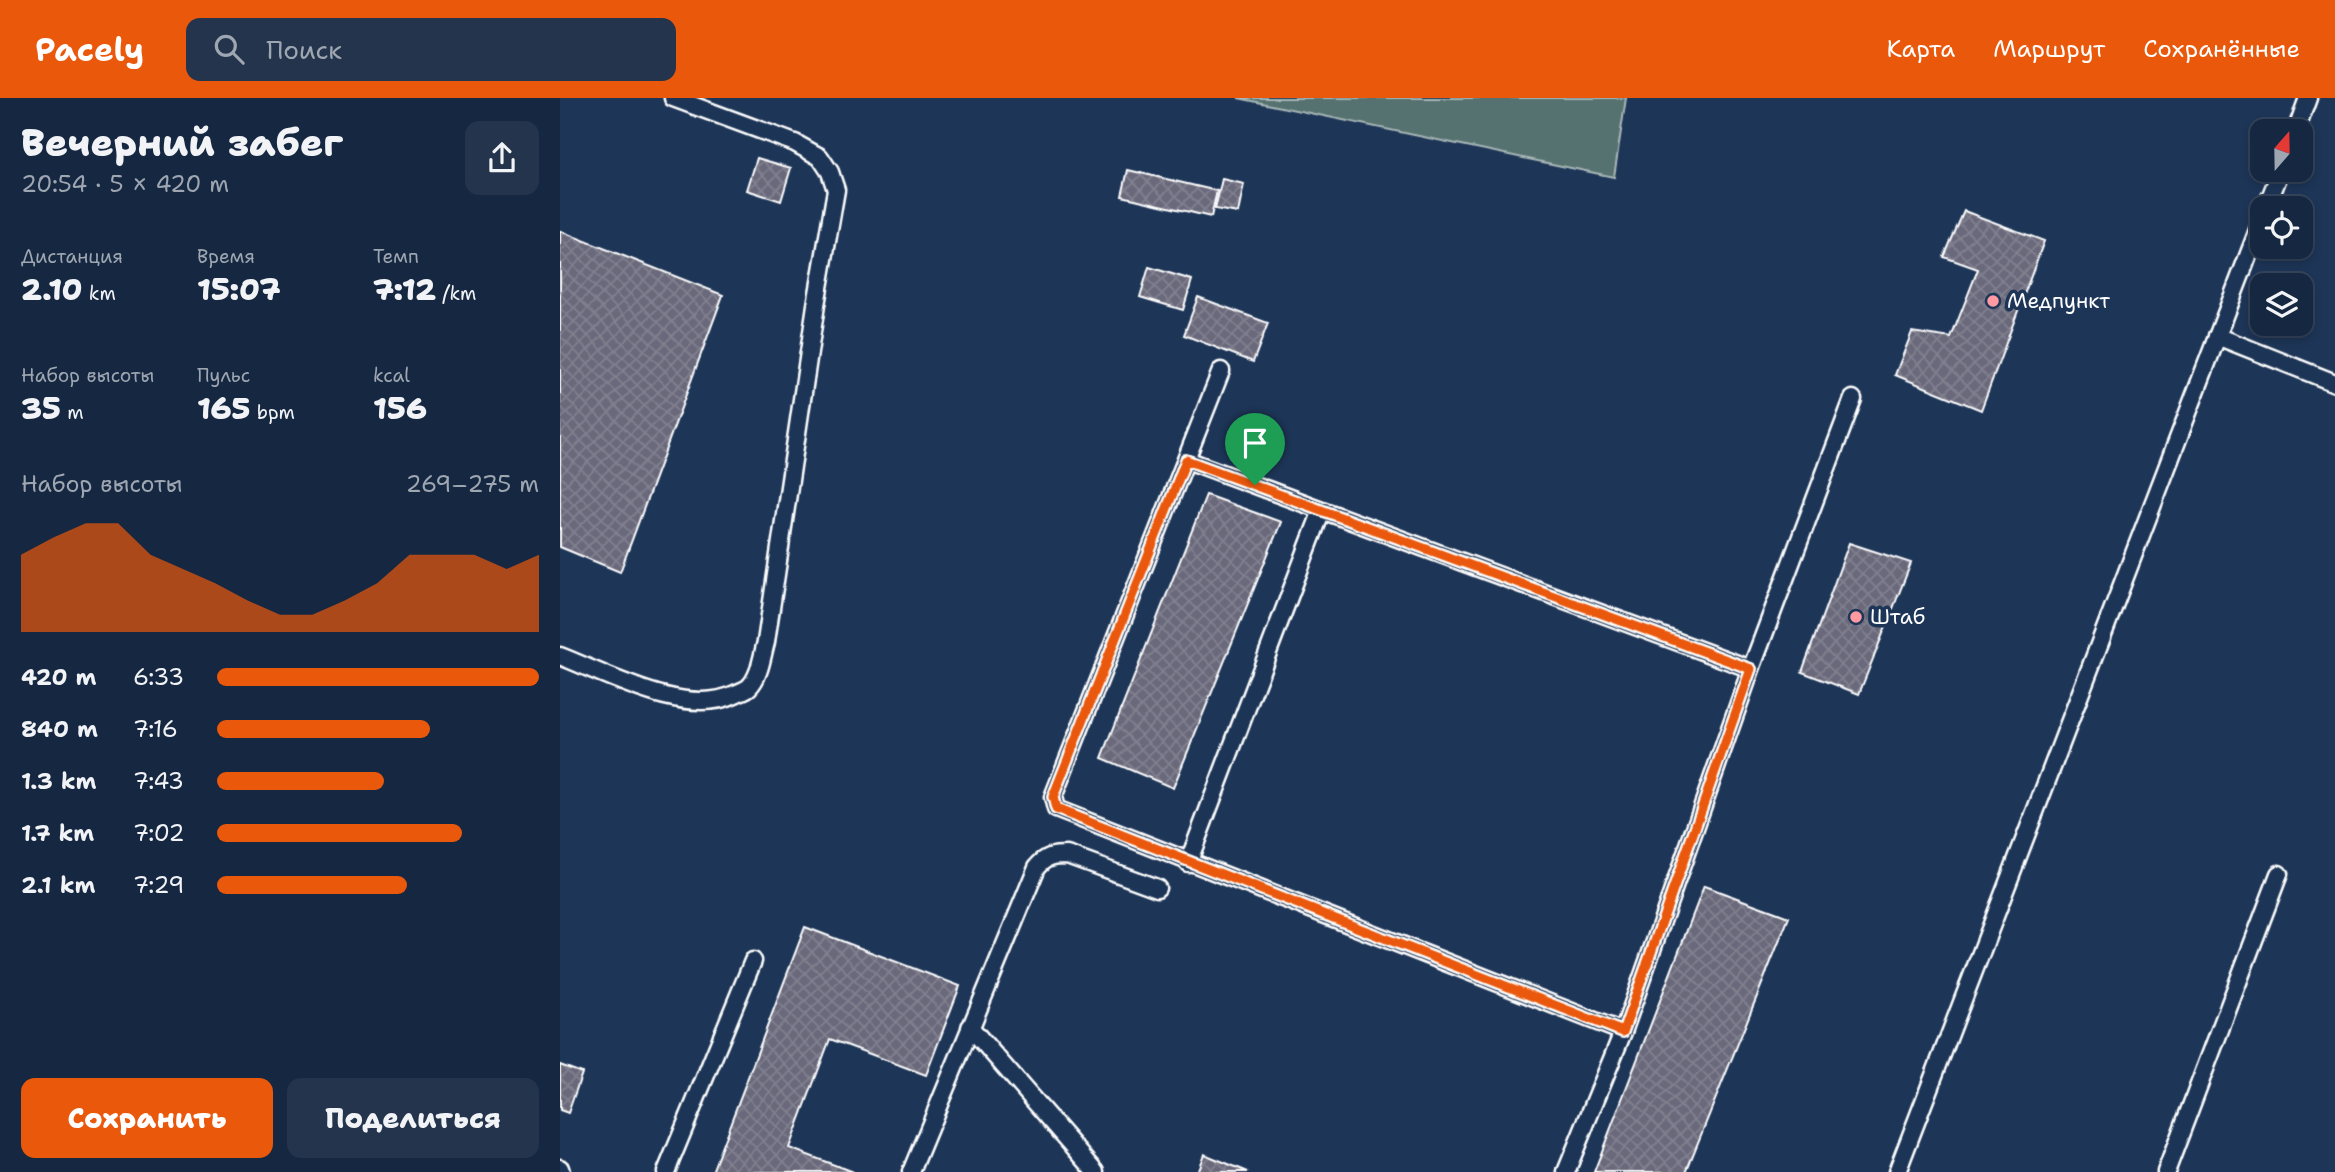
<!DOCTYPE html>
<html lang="ru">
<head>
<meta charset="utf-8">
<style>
  body { margin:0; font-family:"Shantell Sans",sans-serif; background:#23344c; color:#f1f3f6; height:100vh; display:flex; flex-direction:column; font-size:26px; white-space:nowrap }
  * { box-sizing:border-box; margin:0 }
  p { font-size:23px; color:#9ea6b1 }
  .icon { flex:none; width:38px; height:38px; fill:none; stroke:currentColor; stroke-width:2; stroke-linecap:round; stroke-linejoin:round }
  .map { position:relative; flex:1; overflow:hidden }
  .panel { display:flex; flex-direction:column; background:#162841; width:560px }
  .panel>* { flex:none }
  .needle { width:46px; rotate:20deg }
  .fabs { position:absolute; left:1690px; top:21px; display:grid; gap:14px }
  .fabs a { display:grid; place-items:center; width:63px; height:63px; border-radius:14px; background:#162841; box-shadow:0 4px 10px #0003,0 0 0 2px #35445a; font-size:35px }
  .pin { position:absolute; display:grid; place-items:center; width:60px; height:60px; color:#fff; margin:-72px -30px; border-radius:50% 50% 50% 0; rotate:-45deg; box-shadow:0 0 7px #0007 }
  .pin .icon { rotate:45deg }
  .round { display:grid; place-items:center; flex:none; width:74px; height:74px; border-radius:14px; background:#23344c }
  .headline { display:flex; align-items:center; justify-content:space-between; height:119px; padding:0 21px }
  h1 { font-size:38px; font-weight:800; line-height:52px }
  .stats { display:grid; grid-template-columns:repeat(3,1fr); gap:10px; height:119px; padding:7px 21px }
  .stats div { display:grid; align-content:center }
  .stats b { font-size:30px; font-weight:800 }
  .stats small { font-size:19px; font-weight:400 }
  .stats p { font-size:19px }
  .chart { height:196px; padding:14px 21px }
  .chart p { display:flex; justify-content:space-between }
  .chart svg { width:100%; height:126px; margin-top:7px; fill:#ea580c; opacity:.7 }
  .button { display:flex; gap:14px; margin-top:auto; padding:14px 21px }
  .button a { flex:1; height:80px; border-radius:14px; background:#ea580c; color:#fff; font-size:28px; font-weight:800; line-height:80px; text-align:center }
  .button a+a { background:#23344c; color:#f1f3f6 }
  ul { padding:0 21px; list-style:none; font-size:23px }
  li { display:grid; grid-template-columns:112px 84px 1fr; align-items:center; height:52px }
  li i { height:18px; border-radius:9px; background:#ea580c }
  header { display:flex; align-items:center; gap:42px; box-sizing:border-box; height:98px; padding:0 35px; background:#ea580c; color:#fff }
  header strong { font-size:33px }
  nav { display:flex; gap:38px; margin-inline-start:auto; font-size:24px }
  .search { width:490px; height:63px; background:#23344c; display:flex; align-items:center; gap:18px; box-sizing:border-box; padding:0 24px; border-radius:14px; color:#9ea6b1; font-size:26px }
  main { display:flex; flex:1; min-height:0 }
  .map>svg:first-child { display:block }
  .garden { fill:#557270; stroke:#aab8b8; stroke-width:2 }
  .building { fill:url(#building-cross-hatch); stroke:#fff; stroke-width:2 }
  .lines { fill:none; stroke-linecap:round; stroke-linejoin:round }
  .lane-casing { stroke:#fff; stroke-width:21 }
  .lane { stroke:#1d3557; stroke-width:16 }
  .route-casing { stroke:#fff; stroke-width:14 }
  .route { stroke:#ea580c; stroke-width:9 }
  .poi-dot { fill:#ff9aa2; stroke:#1d3557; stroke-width:2.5 }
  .labels { text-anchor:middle; stroke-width:7; stroke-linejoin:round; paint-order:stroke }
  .poi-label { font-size:21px; fill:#fff; stroke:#1d3557; text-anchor:start }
</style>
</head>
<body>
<header>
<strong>Pacely</strong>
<div class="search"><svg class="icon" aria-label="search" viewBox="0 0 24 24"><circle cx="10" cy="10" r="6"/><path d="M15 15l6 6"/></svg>Поиск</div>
<nav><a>Карта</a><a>Маршрут</a><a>Сохранённые</a></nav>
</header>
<main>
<section class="panel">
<div class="headline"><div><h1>Вечерний забег</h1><p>20:54 · 5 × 420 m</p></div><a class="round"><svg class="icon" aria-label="share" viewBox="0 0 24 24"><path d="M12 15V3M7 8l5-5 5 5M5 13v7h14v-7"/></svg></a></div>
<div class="stats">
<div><p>Дистанция</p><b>2.10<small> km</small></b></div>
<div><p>Время</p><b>15:07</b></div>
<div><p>Темп</p><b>7:12<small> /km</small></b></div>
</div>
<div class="stats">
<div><p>Набор высоты</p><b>35<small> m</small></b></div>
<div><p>Пульс</p><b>165<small> bpm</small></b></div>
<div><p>kcal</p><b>156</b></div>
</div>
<div class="chart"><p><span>Набор высоты</span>269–275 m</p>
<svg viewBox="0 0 160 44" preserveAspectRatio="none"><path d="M0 44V17L10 11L20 6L30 6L40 17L50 22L60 27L70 33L80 38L90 38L100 33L110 27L120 17L130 17L140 17L150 22L160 17V44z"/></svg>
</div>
<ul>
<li><b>420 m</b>6:33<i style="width:100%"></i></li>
<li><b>840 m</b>7:16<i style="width:66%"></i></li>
<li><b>1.3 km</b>7:43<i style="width:52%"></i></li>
<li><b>1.7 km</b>7:02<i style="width:76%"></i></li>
<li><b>2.1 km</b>7:29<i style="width:59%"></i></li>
</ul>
<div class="button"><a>Сохранить</a><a>Поделиться</a></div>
</section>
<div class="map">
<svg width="1775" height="1074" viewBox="0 0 1775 1074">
  <defs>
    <pattern id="building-cross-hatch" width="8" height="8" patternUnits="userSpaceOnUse" patternTransform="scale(1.75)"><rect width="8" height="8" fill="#6a697b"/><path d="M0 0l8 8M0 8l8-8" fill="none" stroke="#80808f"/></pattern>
  </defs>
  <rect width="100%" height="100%" fill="#1d3557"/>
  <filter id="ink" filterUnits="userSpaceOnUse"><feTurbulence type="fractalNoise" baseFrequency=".0143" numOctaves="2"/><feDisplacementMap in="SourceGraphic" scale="14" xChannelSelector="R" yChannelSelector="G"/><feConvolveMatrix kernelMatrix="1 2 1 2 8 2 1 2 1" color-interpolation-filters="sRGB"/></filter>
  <g filter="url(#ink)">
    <path class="garden" d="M678,0H1066L1054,79Z"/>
    <path class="building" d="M197,60L231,70L221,103L187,92Z
      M568,72L657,93L651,119L562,98Z
      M662,81L684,86L678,115L655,111Z
      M1404,113L1484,143L1421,312L1335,277L1352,234L1391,240L1418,171L1384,159Z
      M0,133L163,197L60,474L0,449Z
      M589,169L632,182L623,212L580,199Z
      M638,199L708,225L693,264L624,237Z
      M646,397L721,424L613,690L542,660Z
      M1289,445L1351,465L1299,596L1242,574Z
      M1144,788L1229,819L1126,1074H1034Z
      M245,829L400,888L366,977L270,941L229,1050L293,1074H152Z
      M0,967L22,975L8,1015L0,1012Z
      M644,1056L688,1074H637Z"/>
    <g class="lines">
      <defs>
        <path id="lane" d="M1736,33L1748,0
          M1706,110L1721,72
          M1657,238L1775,285
          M661,273L493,699L496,711L1063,934
          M627,362L1191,571
          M0,558C47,576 126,620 175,596C179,594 186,592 189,589C200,578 202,558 206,544L256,207L276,92L270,74L260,59L235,45L113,0
          M628,765L762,412
          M410,929L536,1074
          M0,1070L1,1074
          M106,1074L193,863
          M351,1074L477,769C486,758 493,757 507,757L597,790
          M1006,1074L1063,934L1191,571L1293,301
          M1337,1074L1703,119
          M1606,1074L1719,776"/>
      </defs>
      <use href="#lane" class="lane-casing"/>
      <use href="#lane" class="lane"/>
    </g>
  </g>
  <g class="lines" filter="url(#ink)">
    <defs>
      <path id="route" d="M626,362L1191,571L1063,934L496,711L493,699Z"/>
    </defs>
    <use href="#route" class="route-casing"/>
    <use href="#route" class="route"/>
  </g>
  <g class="poi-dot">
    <circle cx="1433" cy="203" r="7"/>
    <circle cx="1296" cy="519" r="7"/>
  </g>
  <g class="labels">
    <g class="poi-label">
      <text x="1447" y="210">Медпункт</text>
      <text x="1310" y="526">Штаб</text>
    </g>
  </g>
</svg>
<div class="fabs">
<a><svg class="needle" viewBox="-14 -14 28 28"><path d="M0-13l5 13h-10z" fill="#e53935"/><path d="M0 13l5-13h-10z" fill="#9ea6b1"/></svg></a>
<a><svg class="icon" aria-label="locate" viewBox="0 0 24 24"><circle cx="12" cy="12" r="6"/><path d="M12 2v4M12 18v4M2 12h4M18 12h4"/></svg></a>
<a><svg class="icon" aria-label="layers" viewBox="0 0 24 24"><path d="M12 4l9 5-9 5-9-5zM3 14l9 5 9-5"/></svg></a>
</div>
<div class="pin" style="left:695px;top:387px;background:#1e9e55"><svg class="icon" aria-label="arrive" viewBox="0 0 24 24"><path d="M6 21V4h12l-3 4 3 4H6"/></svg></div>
</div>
</main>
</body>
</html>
